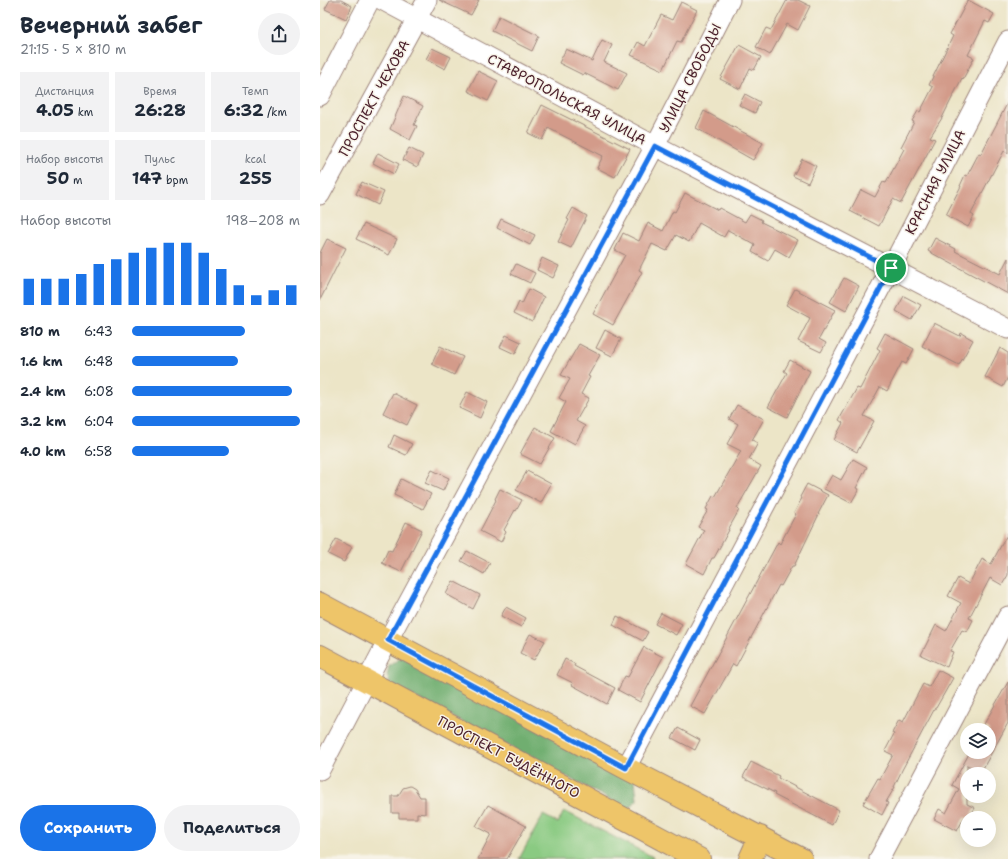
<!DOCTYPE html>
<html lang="ru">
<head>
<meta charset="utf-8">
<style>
  body { margin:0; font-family:"Shantell Sans",sans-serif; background:#f2f2f3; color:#1f2937; height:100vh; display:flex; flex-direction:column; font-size:15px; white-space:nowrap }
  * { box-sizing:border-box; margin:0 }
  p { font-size:13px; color:#747a83 }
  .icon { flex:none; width:22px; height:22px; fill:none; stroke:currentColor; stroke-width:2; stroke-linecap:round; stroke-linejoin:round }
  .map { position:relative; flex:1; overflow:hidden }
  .details { display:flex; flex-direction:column; background:#fff; width:320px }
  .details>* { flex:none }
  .controls { position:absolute; left:640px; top:723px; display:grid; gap:8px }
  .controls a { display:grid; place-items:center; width:36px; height:36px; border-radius:50%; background:#fff; box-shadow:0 4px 16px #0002; font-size:20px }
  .pin { position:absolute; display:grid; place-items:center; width:34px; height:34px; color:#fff; margin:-17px; border:2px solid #fff; border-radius:50%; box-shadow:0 1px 4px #0007 }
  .round { display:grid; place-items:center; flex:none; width:42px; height:42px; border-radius:21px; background:#f2f2f3 }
  .headline { display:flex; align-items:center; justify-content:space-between; height:68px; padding:0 20px }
  h1 { font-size:22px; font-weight:700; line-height:30px }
  .figures { display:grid; grid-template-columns:repeat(3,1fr); gap:6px; height:68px; padding:4px 20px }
  .figures div { display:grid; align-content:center; border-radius:0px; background:#f2f2f3; text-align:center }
  .figures b { font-size:17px; font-weight:700 }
  .figures small { font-size:11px; font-weight:400 }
  .figures p { font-size:11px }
  .chart { height:112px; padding:8px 20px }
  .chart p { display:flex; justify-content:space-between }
  .chart svg { width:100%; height:72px; margin-top:4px; stroke:#1a73e8; stroke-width:6 }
  .primary-button { display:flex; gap:8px; margin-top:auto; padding:8px 20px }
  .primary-button a { flex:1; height:46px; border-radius:24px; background:#1a73e8; color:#fff; font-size:16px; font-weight:700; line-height:46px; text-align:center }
  .primary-button a+a { background:#f2f2f3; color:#1f2937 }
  ul { padding:0 20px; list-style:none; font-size:13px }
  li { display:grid; grid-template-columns:64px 48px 1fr; align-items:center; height:30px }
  li i { height:10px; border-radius:5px; background:#1a73e8 }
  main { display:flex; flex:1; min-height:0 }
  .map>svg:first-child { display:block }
  .green { fill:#8aca82; stroke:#6a7456 }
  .forest { fill:#6fae70; stroke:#5c664e }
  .building { fill:#d39b8a }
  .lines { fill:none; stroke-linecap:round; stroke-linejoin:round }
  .minor-casing { stroke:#9b8279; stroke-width:21 }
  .major-casing { stroke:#9b8279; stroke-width:24 }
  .minor { stroke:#fff; stroke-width:19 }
  .major { stroke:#eec569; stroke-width:22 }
  .route-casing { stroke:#fff; stroke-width:8 }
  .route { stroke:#1a73e8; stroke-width:5 }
  .labels { text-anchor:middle; stroke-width:3; stroke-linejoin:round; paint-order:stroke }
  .street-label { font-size:14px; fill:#4a1f2b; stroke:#f7f3e8 }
</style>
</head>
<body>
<main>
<section class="details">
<div class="headline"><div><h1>Вечерний забег</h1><p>21:15 · 5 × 810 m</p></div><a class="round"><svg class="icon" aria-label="share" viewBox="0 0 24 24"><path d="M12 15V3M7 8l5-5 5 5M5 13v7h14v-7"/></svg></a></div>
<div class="figures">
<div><p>Дистанция</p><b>4.05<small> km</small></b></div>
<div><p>Время</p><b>26:28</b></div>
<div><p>Темп</p><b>6:32<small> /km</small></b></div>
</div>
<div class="figures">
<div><p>Набор высоты</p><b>50<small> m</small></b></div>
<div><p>Пульс</p><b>147<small> bpm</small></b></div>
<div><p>kcal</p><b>255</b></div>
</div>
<div class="chart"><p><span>Набор высоты</span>198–208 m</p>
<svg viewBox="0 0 160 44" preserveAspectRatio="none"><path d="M5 44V28M15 44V28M25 44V28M35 44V25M45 44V19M55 44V16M65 44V12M75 44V9M85 44V6M95 44V6M105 44V12M115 44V22M125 44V32M135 44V38M145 44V35M155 44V32"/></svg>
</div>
<ul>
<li><b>810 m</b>6:43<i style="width:67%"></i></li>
<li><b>1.6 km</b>6:48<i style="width:63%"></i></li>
<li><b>2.4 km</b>6:08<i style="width:95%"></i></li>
<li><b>3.2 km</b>6:04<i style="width:100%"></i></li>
<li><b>4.0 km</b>6:58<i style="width:58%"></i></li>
</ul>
<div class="primary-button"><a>Сохранить</a><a>Поделиться</a></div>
</section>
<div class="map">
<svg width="688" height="859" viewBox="0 0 688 859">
  <rect width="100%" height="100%" fill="#f7f3e8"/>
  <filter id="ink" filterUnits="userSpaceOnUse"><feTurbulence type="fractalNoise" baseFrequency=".025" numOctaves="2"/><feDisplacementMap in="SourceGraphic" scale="8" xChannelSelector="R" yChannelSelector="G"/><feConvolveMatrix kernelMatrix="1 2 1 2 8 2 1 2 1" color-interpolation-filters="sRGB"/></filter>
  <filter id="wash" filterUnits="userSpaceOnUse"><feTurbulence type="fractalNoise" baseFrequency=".012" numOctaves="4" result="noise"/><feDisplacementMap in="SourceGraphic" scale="16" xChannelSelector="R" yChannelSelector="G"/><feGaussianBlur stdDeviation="0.9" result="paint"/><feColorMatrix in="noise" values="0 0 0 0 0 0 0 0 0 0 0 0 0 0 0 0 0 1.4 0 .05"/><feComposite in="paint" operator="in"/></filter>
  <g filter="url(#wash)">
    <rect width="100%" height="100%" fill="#ece5c7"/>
    <path class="green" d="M244,811L333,857L332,859H199L223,815L238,823Z"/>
    <path class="forest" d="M82,657L315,780L317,800L308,809L70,684L67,675L69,666Z"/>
    <g id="blocks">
      <path class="building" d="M10,0H21L32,6L26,19L5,9Z
        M119,0H159L151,15Z
        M467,0H478L490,6L478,30L467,24L450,55L436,47L446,28L451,30Z
        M648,0L674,14L669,23L665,21L648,55L654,58L643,79L642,78L622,118L610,137L615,139L581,203L573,199L559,226L530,211L541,190L555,197L563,182L566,183L584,149L581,147L594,122L592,121L598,111L600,112L613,87L609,85L633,36L630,34Z
        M361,2L377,10L361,42L357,41L343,70L311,55L318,42L325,46L341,15L352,20Z
        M179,16L219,36L212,51L172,31Z
        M282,40L292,45L284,62L307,73L298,90L264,73L263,75L239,63L246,49L272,61Z
        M419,45L441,57L434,70L430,68L420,89L400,79Z
        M112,48L131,57L125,69L106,59Z
        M158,71L178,81L168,101L148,91Z
        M425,94L440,102L435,113L419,105Z
        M84,96L103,106L94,125L97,126L90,140L70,129Z
        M688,102V153L684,151L651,214L654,216L648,227L626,215L641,186H640L645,175L647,176L659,153L661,154Z
        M222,105L310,149L295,177L277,168L283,156L228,128L222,140L208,133Z
        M384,111L443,143L433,160L376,128Z
        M89,148L103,155L97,167L83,160Z
        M58,153L79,164L74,174L53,163Z
        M482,159L496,166L488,183L473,176Z
        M42,182L64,192L58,205L36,194Z
        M365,193L398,210L399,208L425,222L430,214L442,220L441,222L478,240L469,257L455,249L448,261L432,252L435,245L408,230L404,237L379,223L369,242L356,235L347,251L332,244L319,270L322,272L293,325L273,314L305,255L295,250L303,233L319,241L328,223L343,231L353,211L355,212Z
        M253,208L267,216L251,248L238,242L249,220L247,219Z
        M181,219L215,235L210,245L177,228Z
        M44,224L77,239L69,255L36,239Z
        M615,238L636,249L635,251L680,274L688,258V294L608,251Z
        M7,239L26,248L0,300V253Z
        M222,258L239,266L233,278L217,270Z
        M196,264L215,273L210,283L191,274Z
        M524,278L539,286L526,311L510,302Z
        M209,289L224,297L212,322L194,313L199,302L202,304Z
        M475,289L515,310L499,339L506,343L501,352L478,341L490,318L466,305Z
        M584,296L601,305L592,320L576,311Z
        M614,323L640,336L641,333L653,340L639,365L602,346Z
        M285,330L301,339L292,356L276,348Z
        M565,333L594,349L586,364L582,362L567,391L560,387L544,416L554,421L537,452L514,440L523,423L519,420L537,388L540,389L560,350L557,348Z
        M186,335L201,342L195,354L180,347Z
        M259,344L280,355L268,376L270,377L261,394L269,398L256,421L265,426L255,444L231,431L246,402L239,398L250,379L241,375Z
        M120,346L143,357L134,375L112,364Z
        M680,348L688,353V377L683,387L665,377Z
        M470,360L490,371L467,417L448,407L467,373L464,371Z
        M147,392L167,402L160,418L139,408Z
        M73,393L97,405L87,425L63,413Z
        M417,405L444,419L432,440L438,443L429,459L441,466L417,508L419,510L408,530H409L394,558H392L384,574L366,564L384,530L378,527L388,510L386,509L393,496L395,497L421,451L407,444L418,424L409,419Z
        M215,427L235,438L220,464L200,454Z
        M74,435L92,444L86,455L69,447Z
        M533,459L547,467L536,488L539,489L531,503L504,489L512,475L521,480Z
        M112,470L129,478L123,491L105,483Z
        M207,471L231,484L221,503L196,490Z
        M81,479L111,494L103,509L74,495Z
        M487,484L508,495L498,514H499L474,566H472L461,586L459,585L416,666L413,664L385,714L370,706L458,542L460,544L476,514L474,513L482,498L480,497Z
        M180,489L202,500L196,511L195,510L184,530L186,532L181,542L160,531L176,500L175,499Z
        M86,522L102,530L81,572L62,563L68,550L72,551Z
        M688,533V575L682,585L670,578L649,618L653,620L647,632L642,630L630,651L633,652L627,667L601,655L616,625L626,631L641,603L628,596L638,578L649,584L662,559L671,564Z
        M16,539L32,547L24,562L8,554Z
        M147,551L170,563L164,574L141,561Z
        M133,581L160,595L153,609L126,594Z
        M186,607L206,618L201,627L181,616Z
        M341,613L362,624L356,635L335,624Z
        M297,616L328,632L323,641L293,625Z
        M210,634L225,641L214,660L200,653Z
        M324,647L343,657L320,702L298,690L305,676L308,677Z
        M245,659L255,664L254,666L295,688L287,704L252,685L253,683L237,675Z
        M618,670L633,678L616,708H615L582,770L574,787H575L566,802L568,803L562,815L543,804L558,778L560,779L573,755L565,751L574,734L572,733L579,720L583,722L603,684L609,687Z
        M688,682V723L661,772L647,765V804L655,808L649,818H644L637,831L614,819L619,809L626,813L639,789L632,785L650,752H669V729L663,726Z
        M358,728L380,740L375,750L352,738Z
        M431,762L459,776L458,778L519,810L512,825L454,795L455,793L423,777Z
        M90,786L95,789L100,797H105V814L97,813V818H79V813H72V796H78L83,788Z
        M168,805L206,826L187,859H158L171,834L156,826Z"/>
    </g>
  </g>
  <g filter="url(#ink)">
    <use href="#blocks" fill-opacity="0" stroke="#9b8279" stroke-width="1"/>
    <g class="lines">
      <defs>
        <path id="minor" d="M62,0L335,146L688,329
          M0,96L50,0
          M0,195L107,0
          M306,768L571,268L688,41
          M0,770L68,640L335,146L410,0
          M559,859L688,616"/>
        <path id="major" d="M0,604L306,768L481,859
          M0,656L379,859
          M430,859L440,837"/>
      </defs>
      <use href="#minor" class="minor-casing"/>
      <use href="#major" class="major-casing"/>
      <use href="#minor" class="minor"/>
      <use href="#major" class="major"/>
    </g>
  </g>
  <g class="lines" filter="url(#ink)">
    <defs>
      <path id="route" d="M335,146L571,268L306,768L68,640Z"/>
    </defs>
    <use href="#route" class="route-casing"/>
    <use href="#route" class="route"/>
  </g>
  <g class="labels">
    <g class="street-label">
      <text transform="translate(370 78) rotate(-63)" y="5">УЛИЦА СВОБОДЫ</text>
      <text transform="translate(54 98) rotate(-61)" y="5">ПРОСПЕКТ ЧЕХОВА</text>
      <text transform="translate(247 99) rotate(28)" y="5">СТАВРОПОЛЬСКАЯ УЛИЦА</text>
      <text transform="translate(615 182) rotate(-63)" y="5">КРАСНАЯ УЛИЦА</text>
      <text transform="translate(189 757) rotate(28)" y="5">ПРОСПЕКТ БУДЁННОГО</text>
    </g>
  </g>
</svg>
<div class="controls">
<a><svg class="icon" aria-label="layers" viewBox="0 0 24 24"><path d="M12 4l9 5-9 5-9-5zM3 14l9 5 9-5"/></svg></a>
<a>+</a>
<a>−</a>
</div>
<div class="pin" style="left:571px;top:268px;background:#1e9e55"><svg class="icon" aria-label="arrive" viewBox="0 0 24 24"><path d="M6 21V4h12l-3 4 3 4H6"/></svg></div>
</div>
</main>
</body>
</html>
